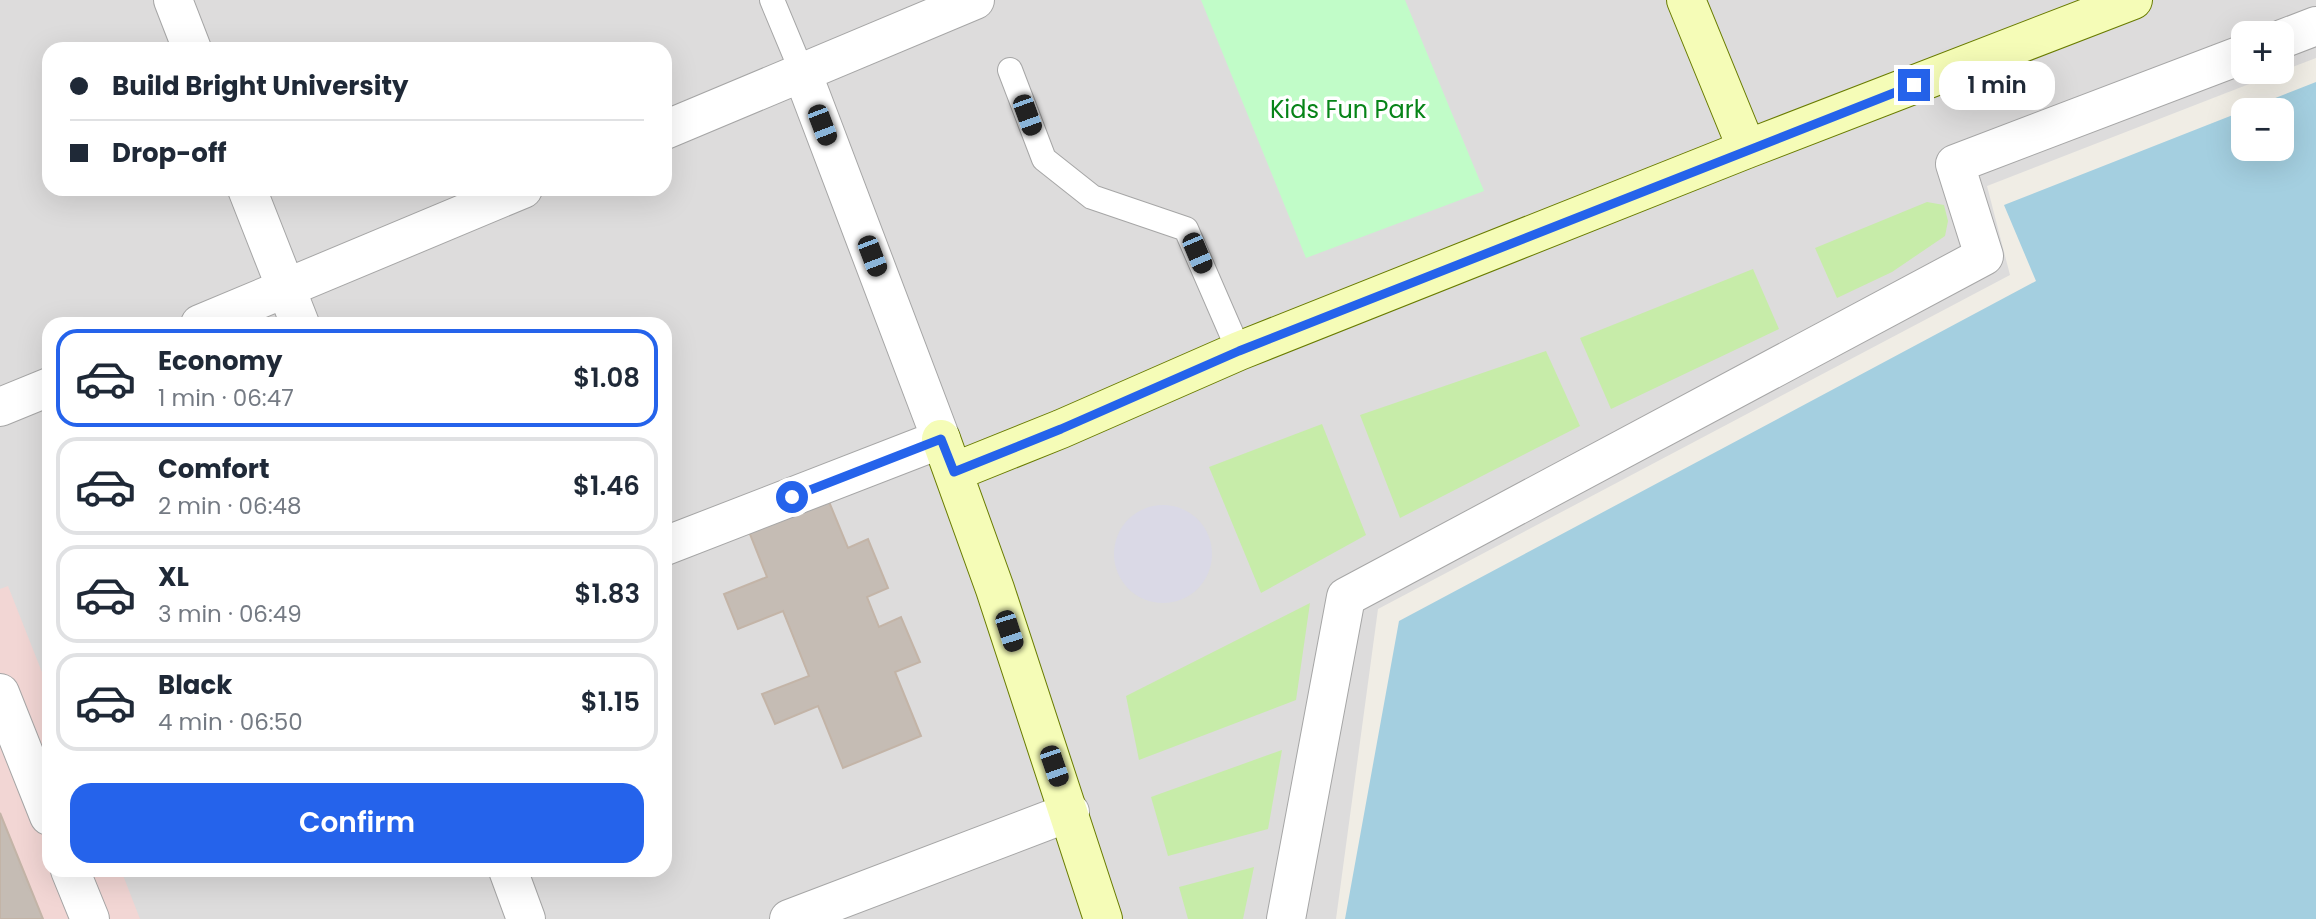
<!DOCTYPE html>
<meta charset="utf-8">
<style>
body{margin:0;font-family:Poppins,sans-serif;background:#f6f6f7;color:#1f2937;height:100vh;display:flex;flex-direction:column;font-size:26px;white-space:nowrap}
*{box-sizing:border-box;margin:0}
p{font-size:23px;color:#747a83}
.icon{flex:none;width:38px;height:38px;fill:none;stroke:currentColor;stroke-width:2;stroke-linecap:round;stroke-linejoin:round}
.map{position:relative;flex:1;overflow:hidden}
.details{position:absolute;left:42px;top:317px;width:630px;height:560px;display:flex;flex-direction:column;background:#fff;border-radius:21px;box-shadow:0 7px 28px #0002}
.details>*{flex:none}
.top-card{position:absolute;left:42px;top:42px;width:630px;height:154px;border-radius:21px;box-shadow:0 7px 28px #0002;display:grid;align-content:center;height:154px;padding:0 28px;background:#fff}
.buttons{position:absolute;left:2231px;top:21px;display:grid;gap:14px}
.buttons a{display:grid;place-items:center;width:63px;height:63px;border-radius:14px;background:#fff;box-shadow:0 7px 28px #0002;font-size:35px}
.end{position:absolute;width:32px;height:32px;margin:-16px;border:9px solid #2563eb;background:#fff;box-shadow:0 0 0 4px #fff}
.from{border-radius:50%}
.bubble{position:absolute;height:49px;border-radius:21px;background:#fff;box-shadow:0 7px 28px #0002;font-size:23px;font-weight:600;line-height:49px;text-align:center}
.car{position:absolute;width:21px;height:42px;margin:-21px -10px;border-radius:9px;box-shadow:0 0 5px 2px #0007;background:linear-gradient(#222 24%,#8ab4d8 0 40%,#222 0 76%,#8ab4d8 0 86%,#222 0)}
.top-card b{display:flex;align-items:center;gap:24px;height:66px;font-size:26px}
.top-card b+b{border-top:2px solid #e0e1e3}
.top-card i{width:18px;height:18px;background:#1f2937}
ul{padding:12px 0 0;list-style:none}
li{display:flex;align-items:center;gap:21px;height:98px;margin:0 14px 10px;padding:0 14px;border:4px solid #e0e1e3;border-radius:21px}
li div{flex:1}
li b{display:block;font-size:26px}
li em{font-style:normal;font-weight:600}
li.current{border-color:#2563eb}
li>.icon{width:63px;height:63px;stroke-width:1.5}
.action{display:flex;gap:14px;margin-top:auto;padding:14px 28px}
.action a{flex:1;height:80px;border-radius:21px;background:#2563eb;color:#fff;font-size:28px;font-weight:600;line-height:80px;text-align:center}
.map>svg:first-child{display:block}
</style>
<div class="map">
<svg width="2316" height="919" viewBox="0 0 2316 919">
<rect width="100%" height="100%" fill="#f0ede5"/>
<path fill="#dddcdc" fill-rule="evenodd" d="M0,0H2316V58L2282,71V33H2244V72H2280L1987,186L2010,275L1378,609L1336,919H0ZM49,49H665V189H49ZM49,324H665V870H49Z"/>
<path fill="#f2d6d4" d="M8,586L49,690V870H121L140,919H0V589Z"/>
<path fill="#c7eca9" d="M1927,202L1944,205L1948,221L1945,236L1892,272L1837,298L1815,248Z
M1753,269L1779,329L1611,409L1580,338Z
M1546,351L1580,426L1400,518L1360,415Z
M1322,424L1366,535L1261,593L1209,467Z
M1310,603L1296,700L1139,760L1126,696Z
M1282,750L1268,829L1168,856L1151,797Z
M1254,867L1243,919H1188L1179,887Z"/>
<path fill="#c1fcc8" d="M1201,0H1405L1484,191L1306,258Z"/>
<path fill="#dad9e6" d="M1114 554a49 49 0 1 1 98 0a49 49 0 1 1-98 0Z"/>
<path fill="#a4cfe0" d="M2316,82V919H1345L1399,621L2036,281L2004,205L2243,111L2244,149H2282V110H2245Z"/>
<path fill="#c5bcb4" stroke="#c3b4a7" stroke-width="2" d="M825,492L848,548L868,539L888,588L867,597L879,627L901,617L920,662L895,672L921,736L843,768L818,706L775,724L762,694L809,676L783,611L738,629L724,594L767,577L746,524Z
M0,813L43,919H0Z"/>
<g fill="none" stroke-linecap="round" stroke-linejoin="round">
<g stroke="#a6a6a6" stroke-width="26">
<path id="lane" d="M772,0L802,72
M1010,70L1044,159L1092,197L1186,229L1239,351"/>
</g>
<g stroke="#a6a6a6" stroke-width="40">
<path id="street" d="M173,0L192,49
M2282,39L2316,26
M665,130L975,0
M247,189L300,324
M200,324L523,189
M0,407L49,387
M665,546L941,439L802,72
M0,693L49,816
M70,870L90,919
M508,870L526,919
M789,919L1070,812
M1286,919L1346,597L1984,256L1955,164L2244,54"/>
</g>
<g stroke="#697c00" stroke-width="40">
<path id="secondary" d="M1686,0L1747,149
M941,439L995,589L1103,919
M954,472L1061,429L1239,351L1747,149L2133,0"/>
</g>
<use href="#lane" stroke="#fff" stroke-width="24"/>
<use href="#street" stroke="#fff" stroke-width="38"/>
<use href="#secondary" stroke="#f5fcb7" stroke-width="38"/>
</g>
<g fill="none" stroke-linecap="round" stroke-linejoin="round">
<path stroke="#2563eb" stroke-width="9" d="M792,497L941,439L954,472L1061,429L1239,351L1914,85"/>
</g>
<g text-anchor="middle" stroke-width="7" stroke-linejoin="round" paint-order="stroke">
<g font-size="24" fill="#078418" stroke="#fff">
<text x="1348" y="118">Kids Fun Park</text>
</g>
</g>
</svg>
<div class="buttons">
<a>+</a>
<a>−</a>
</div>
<i class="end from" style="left:792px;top:497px"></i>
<i class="end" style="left:1914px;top:85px"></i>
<div class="bubble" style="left:1939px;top:61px;width:116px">1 min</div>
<i class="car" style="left:1027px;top:115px;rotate:160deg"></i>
<i class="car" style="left:822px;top:125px;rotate:159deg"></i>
<i class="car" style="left:1197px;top:253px;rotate:157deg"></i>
<i class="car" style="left:872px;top:256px;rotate:159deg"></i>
<i class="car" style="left:1009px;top:631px;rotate:162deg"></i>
<i class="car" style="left:1054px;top:766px;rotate:161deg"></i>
<div class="top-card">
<b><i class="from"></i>Build Bright University</b>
<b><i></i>Drop-off</b>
</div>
<section class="details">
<ul>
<li class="current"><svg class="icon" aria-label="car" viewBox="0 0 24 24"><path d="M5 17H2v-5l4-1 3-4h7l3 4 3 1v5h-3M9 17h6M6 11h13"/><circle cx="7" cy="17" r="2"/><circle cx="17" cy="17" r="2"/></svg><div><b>Economy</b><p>1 min · 06:47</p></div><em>$1.08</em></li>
<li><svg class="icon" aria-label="car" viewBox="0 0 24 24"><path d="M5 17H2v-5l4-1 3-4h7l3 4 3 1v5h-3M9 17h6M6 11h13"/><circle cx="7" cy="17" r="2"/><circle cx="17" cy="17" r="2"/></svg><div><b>Comfort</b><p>2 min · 06:48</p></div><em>$1.46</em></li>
<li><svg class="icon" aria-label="car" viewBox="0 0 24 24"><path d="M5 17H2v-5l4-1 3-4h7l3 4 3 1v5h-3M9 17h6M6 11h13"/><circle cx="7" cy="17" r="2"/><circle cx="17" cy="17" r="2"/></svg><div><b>XL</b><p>3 min · 06:49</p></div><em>$1.83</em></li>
<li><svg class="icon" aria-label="car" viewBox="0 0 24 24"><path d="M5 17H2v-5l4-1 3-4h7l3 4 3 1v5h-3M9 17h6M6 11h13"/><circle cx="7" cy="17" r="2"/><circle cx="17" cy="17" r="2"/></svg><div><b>Black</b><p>4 min · 06:50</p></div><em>$1.15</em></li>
</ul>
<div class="action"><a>Confirm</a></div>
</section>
</div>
